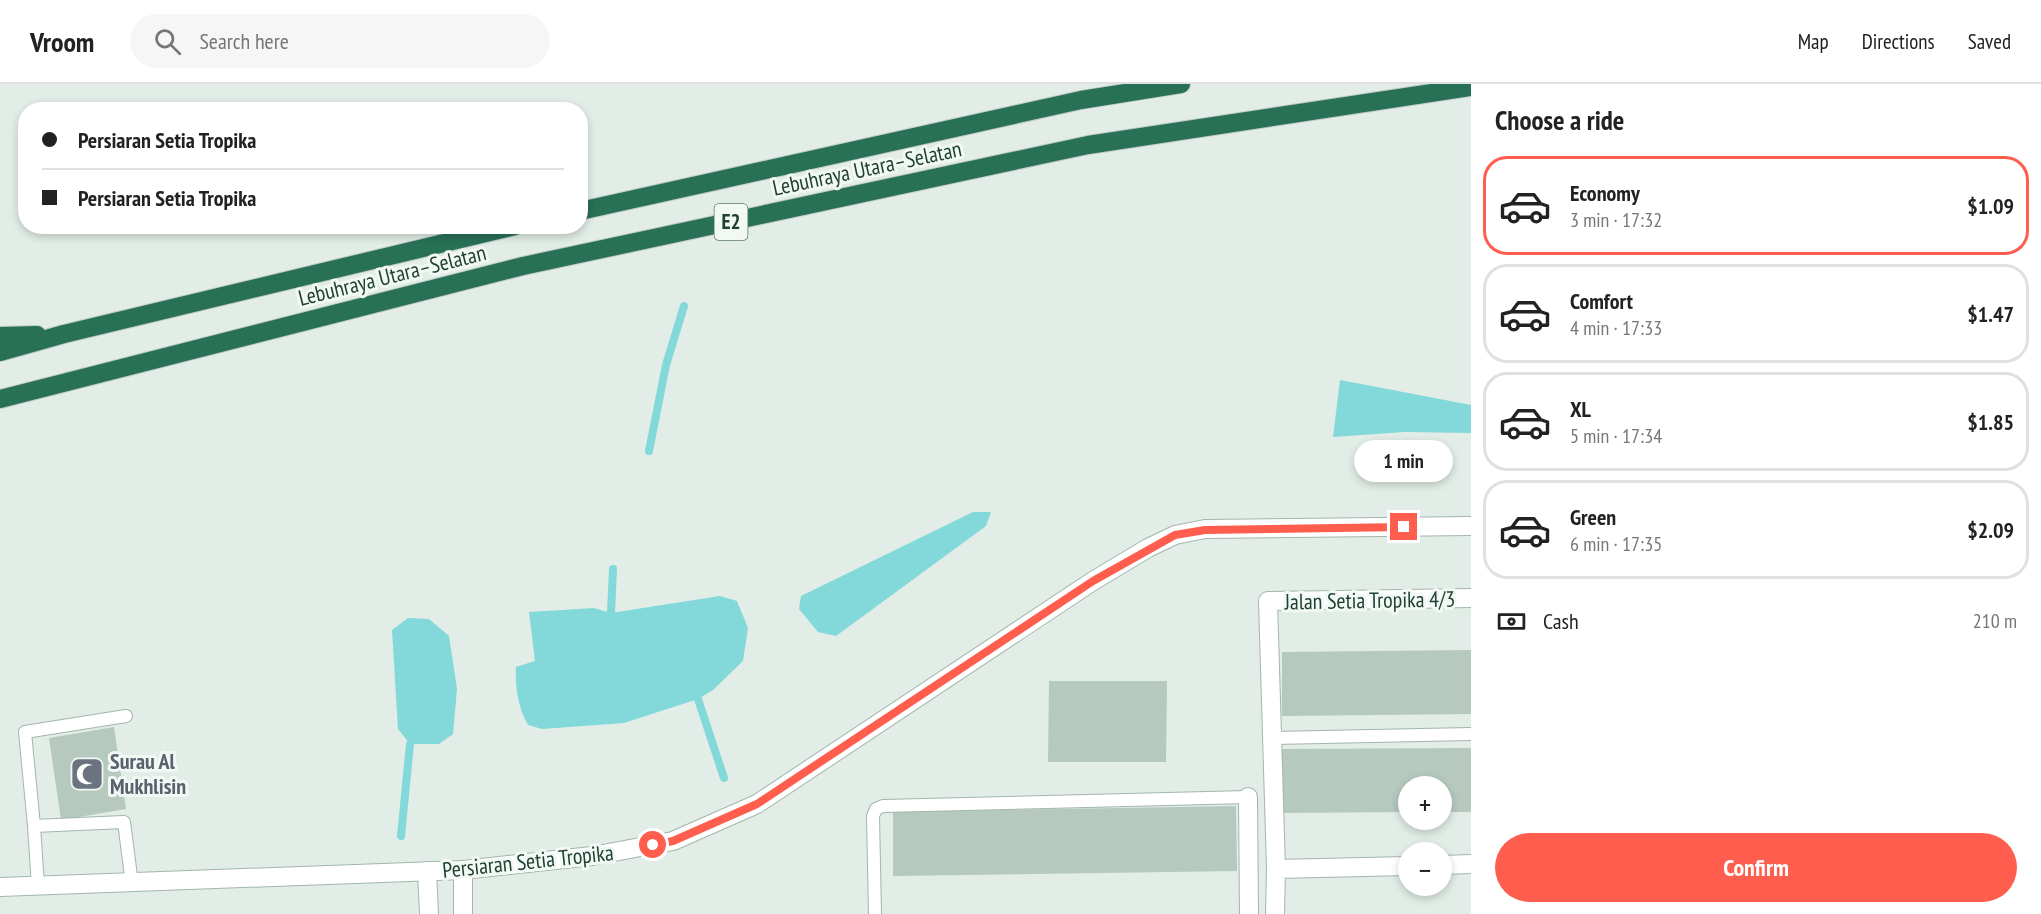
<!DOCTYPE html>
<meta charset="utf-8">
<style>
body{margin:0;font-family:"PT Sans Narrow",sans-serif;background:#f6f6f6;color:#222;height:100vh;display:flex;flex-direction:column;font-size:22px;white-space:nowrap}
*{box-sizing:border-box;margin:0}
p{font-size:20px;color:#767676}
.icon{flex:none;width:33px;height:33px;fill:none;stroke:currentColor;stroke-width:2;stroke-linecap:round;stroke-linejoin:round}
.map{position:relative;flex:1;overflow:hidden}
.details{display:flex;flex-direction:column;background:#fff;width:570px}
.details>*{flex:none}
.banner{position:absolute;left:18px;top:18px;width:570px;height:132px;border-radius:24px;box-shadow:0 3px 9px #0003;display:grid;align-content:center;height:132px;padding:0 24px;background:#fff}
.buttons{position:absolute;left:1398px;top:692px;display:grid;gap:12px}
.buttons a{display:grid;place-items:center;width:54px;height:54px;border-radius:50%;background:#fff;box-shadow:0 3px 9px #0003;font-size:30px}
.end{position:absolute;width:27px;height:27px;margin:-14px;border:8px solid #ff5e4e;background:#fff;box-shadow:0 0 0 3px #fff}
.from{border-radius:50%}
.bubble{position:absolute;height:42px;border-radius:21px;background:#fff;box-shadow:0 3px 9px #0003;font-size:20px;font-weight:700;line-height:42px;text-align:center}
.banner b{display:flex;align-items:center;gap:21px;height:57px;font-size:22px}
.banner b+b{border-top:2px solid #e0e0e0}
.banner i{width:15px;height:15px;background:#222}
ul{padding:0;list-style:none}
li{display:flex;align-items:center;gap:18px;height:99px;margin:0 12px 9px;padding:0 12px;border:3px solid #e0e0e0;border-radius:24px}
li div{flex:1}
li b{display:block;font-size:22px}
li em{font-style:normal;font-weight:700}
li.selected{border-color:#ff5e4e}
li>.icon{width:54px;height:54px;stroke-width:1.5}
h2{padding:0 24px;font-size:27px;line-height:72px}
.pay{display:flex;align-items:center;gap:15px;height:66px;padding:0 24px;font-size:22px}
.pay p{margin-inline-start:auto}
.cta{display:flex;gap:12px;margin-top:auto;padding:12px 24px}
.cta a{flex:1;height:69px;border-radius:36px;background:#ff5e4e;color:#fff;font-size:24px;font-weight:700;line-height:69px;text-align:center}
header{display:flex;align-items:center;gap:36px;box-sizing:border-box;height:84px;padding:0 30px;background:#fff;border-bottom:2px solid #e0e0e0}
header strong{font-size:28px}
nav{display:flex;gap:33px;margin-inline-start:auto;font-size:21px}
.search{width:420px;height:54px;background:#f6f6f6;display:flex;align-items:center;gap:15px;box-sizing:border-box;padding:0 21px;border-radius:33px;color:#767676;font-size:22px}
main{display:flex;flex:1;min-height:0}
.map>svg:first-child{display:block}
</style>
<header>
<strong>Vroom</strong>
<div class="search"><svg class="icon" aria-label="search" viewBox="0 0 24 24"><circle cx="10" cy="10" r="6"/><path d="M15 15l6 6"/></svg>Search here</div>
<nav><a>Map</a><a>Directions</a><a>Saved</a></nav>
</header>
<main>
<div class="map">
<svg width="1471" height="830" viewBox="0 0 1471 830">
<rect width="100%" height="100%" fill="#e1ede6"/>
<path fill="#83d8d9" d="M1340,296L1471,321V349L1405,348L1333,353Z
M973,428H991L986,442L836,552L818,548L799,525L801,512Z
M720,512L737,517L748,544L743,577L713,606L698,615L624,639L542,645L528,641C518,623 515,604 516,583L535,577L529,528L594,524L611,529Z
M408,534L429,535L449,552L457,605L453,650L439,660H410L398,645L392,546Z"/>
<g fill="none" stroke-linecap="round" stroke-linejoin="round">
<path stroke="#83d8d9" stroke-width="8" d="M649,367L666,281L684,222
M611,529L613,485
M698,615L724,694
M401,752L410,660"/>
</g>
<path fill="#b6c9be" d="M1471,566V630L1282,632V568Z
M1049,597H1167L1166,678H1048Z
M114,643L126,725L61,736L49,654Z
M1471,664V728H1442V702H1408V728L1282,729V665Z
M1236,722L1237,787L893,792V728Z"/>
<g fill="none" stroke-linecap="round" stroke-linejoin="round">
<g stroke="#a3b6ac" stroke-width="14">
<path id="service" d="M126,632L25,648L34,742L124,738L132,800
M1273,654L1471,650
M34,742L38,802
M875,830L873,732L876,725L883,722L1248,713"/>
</g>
<g stroke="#a3b6ac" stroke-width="20">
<path id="minor" d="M1248,713L1249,830
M1442,781L1471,780
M1276,785L1408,782
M427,787L429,830
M463,830V786
M1275,830L1276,785L1268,517L1471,514"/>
</g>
<g stroke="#a3b6ac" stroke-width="20">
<path id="tertiary" d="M0,803L463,786L592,772L673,757L757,720L1093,497L1148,464L1175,451L1205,445L1471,442"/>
</g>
<g stroke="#c0cac6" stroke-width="20">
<path id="motorway" d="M580,127L1081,16L1181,0
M0,252L37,251
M0,268L64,250L515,142
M0,315L523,182L1088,61L1471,3"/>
</g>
<use href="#service" stroke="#fff" stroke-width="12"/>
<use href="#minor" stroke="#fff" stroke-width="18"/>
<use href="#tertiary" stroke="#fff" stroke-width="18"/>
<use href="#motorway" stroke="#287056" stroke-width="18"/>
</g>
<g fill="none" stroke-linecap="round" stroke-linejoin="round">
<path stroke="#ff5e4e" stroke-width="8" d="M653,761L673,757L757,720L1093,497L1175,451L1205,446L1404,443"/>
</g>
<defs>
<g id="mosque-square" transform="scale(1.725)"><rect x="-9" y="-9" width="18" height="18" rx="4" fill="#6b7280" stroke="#f2f9f5"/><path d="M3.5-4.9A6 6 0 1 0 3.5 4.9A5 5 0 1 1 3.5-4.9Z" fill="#fff"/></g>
</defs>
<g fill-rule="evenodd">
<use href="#mosque-square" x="87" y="690"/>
</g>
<g text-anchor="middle" stroke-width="6" stroke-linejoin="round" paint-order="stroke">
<rect fill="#f2f9f5" stroke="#5e786c" stroke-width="1.5" x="714.5" y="120" width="33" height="36" rx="4.5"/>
<g font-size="21" font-weight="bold" fill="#1f4032">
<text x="731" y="145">E2</text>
</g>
<g font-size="22" fill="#1f4032" stroke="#f2f9f5">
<text transform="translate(867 84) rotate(-12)" y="8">Lebuhraya Utara–Selatan</text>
<text transform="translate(392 191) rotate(-14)" y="8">Lebuhraya Utara–Selatan</text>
<text transform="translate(1370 516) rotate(-1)" y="8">Jalan Setia Tropika 4/3</text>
<text transform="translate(528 777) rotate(-6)" y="8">Persiaran Setia Tropika</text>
</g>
<g font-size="22" font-weight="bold" fill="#5b616d" stroke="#f2f9f5" text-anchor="start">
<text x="110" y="685">Surau Al<tspan x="110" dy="25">Mukhlisin</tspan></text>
</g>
</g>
</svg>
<div class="buttons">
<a>+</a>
<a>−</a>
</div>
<i class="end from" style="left:653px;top:761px"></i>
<i class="end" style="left:1404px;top:443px"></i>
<div class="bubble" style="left:1354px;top:356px;width:99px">1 min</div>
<div class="banner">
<b><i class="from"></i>Persiaran Setia Tropika</b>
<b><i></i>Persiaran Setia Tropika</b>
</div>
</div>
<section class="details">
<h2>Choose a ride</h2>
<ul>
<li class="selected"><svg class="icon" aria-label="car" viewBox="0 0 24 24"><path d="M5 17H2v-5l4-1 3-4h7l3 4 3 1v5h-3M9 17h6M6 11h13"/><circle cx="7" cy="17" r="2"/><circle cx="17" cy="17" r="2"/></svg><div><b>Economy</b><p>3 min · 17:32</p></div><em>$1.09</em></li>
<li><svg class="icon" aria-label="car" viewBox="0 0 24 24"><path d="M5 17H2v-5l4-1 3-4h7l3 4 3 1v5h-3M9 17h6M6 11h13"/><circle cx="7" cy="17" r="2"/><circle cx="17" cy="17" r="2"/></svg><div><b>Comfort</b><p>4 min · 17:33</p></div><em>$1.47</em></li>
<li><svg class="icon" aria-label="car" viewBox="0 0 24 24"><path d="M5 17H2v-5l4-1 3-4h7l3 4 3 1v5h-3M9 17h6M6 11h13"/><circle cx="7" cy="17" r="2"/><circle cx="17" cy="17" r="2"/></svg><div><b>XL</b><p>5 min · 17:34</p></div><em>$1.85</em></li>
<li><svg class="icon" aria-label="car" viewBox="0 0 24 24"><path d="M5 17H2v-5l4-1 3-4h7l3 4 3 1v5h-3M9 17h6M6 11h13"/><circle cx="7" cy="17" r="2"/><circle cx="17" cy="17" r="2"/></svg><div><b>Green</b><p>6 min · 17:35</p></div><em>$2.09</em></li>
</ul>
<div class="pay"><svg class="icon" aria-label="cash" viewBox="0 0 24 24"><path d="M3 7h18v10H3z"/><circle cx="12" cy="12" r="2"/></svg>Cash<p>210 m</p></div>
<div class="cta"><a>Confirm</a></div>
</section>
</main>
